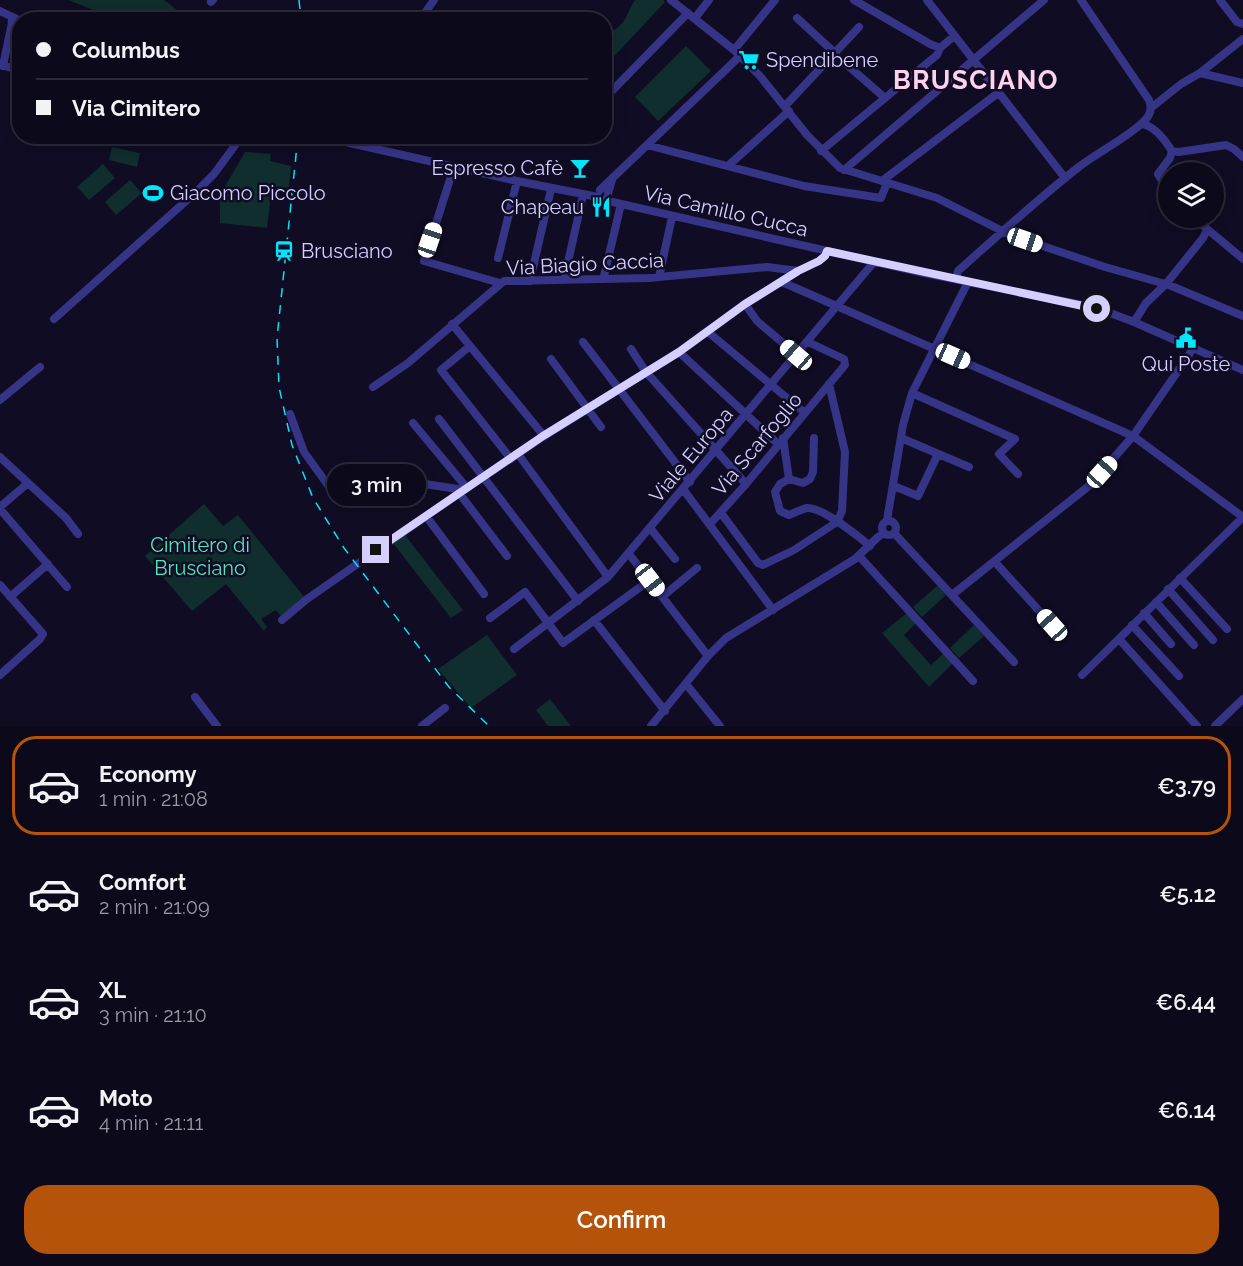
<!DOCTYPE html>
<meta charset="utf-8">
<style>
body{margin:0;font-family:Raleway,sans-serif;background:#151224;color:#f1f3f6;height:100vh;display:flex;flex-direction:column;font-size:22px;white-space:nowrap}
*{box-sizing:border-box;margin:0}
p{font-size:20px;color:#9a9aa3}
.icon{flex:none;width:33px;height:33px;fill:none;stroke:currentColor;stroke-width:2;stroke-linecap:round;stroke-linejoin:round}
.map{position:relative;height:726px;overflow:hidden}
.panel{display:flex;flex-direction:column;background:#0c091b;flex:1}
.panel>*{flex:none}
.top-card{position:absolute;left:12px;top:12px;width:600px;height:132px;border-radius:24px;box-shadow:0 3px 15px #0003,0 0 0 2px #2c2a3a;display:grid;align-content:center;height:132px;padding:0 24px;background:#0c091b}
.tools{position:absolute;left:1158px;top:162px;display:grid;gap:12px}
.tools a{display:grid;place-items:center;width:66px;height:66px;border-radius:50%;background:#0c091b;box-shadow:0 3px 15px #0003,0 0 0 2px #2c2a3a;font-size:30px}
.end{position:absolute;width:27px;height:27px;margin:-14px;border:8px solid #d4cfff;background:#111;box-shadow:0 0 0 3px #111}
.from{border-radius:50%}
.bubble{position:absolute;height:42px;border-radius:21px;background:#0c091b;box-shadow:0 3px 15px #0003,0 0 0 2px #2c2a3a;font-size:20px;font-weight:600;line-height:42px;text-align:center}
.car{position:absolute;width:18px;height:36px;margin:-18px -9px;border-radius:8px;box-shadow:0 0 4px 2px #0007;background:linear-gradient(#fff 24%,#345 0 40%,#fff 0 76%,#345 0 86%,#fff 0)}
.top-card b{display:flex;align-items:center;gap:21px;height:57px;font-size:22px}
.top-card b+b{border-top:2px solid #2c2a3a}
.top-card i{width:15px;height:15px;background:#f1f3f6}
ul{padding:10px 0 0;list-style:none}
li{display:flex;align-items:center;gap:18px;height:99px;margin:0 12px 9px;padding:0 12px;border:3px solid transparent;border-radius:24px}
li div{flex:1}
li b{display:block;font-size:22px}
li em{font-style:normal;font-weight:600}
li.on{border-color:#b45309}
li>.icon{width:54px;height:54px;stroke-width:1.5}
.button{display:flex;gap:12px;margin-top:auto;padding:12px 24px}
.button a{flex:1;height:69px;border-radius:24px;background:#b45309;color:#fff;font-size:24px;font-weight:600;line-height:69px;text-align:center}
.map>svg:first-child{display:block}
</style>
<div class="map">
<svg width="1243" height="726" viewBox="0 0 1243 726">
<rect width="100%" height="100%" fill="#100c24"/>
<path fill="#0f2e2d" d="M68,0H164L189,19H96L101,13Z
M635,0H663L665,2L605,66V31L607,33C627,26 625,15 635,0Z
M686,46L711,71L658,121L635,97Z
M112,147L140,153L137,167L109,160Z
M245,152L271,154L270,161L291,166L289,188L272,186L267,228L220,223V195Z
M103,164L115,178L89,200L77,187Z
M130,180L142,193L116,215L105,202Z
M204,504L223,526L238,515L305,598L281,616L276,610L261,619L267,627L264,631L226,584L192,611L145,556Z
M405,535L463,610L451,618L393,543Z
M938,585L946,595L922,617L913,607Z
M907,613L916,623L904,635L931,665L944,653L953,663L929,687L882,633Z
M974,625L984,636L959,658L950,648Z
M487,635L517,675L471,708L438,669Z
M550,699L571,726H548L536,710Z"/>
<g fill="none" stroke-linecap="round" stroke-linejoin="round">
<path stroke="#363486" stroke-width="8" d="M671,0L734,50L760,76L807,135L840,168L937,198L1010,235L1105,267L1169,285L1243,316
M854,0L930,44L940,48
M927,0L1065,178
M1220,0L1237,22L1243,24
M211,2L213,0
M0,11L15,18
M695,18L709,0
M797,18L836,54
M11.5 22a3.5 3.5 0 1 1 7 0a3.5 3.5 0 1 1-7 0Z
M420,20L434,0
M734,50L775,0
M846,64L885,98
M0,65L20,70
M3,66L12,23
M1200,73L1243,39
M604,99L688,13
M785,106L859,27
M1151,108L1181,84L1200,73L1243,83
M1141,124C1154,125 1165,140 1172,151L1179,152L1226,145L1234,149L1243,157
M319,136L517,181L598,197
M647,145L804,186L881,198L887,183
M821,151L937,55L940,48L954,36
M729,165L789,111
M454,167L424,261L500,283
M844,170L1044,0
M882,181L998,93
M600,190L740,56
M1168,191L1158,174L1170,158L1172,151
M608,194L612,180
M604,200L924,273L1097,308L1134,322L1243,370
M1194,218L1243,259
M498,258L517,181
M604,276L621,204
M659,277L672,217
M956,279L958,271C998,235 1038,199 1080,166C1100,151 1123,140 1141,124C1149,117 1153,111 1149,100L1081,0
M564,280L583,195
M530,281L551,189
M782,282L1133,436L1243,517
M745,304L757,321L797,355
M54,319L196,192L214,174L242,136
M1134,322L1146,303L1166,284L1203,238L1207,230
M452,324L544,436
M708,332L805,413
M583,342L690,482
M470,346L441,370L511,459
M631,349L646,372L746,484
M679,352L778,444
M551,359L601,427
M373,387L408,363L504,281L648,278L767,267L798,271
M912,393L1015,439L999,454L1018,474
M0,400L40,367
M290,414L304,452L330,488L334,490L425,484L464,490
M439,419L578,601
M413,423L467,488
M783,438L789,479L780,484L775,492L780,511L789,515C795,513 801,509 807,508C822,507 858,536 870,546
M901,438L969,467
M518,454L608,577
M0,457L66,518L78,534
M789,479L803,483L810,479L813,472L814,438
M894,486L918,496L938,454
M683,489L773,610
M459,493L507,556
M0,507L28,483
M0,509L67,587
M721,513L758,563L763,565L794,550L837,522L842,511L845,452L829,384
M426,516L484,594
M887,520L903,425L912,393L968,282
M882 528a7 7 0 1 1 14 0a7 7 0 1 1-14 0Z
M710,524L746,484L845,365L844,359L808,342
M650,528L675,559
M894,533L1014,662
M629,554L708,656
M859,556L973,681
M995,562L1052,625
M1180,578L1227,629
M0,585L43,634L40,639L0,675
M1168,589L1213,640
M952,595L1090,485L1133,436L1189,355L1192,348
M10,597L48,564
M662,597L697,568
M1156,602L1194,645
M1144,613L1171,644
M490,618L525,592L563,643L650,580
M282,620L307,599L464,490L544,436L679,352L745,304L798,271L819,261L825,256L827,251
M594,620L665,711
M1132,625L1179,676
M1119,639L1197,726
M514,649L608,577L874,262
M1082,675L1243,517
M686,684L720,726
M195,697L217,726
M422,726L445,708
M651,726L708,656L726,638L855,559L878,537L884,533
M1215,726L1243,699"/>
<path stroke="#00e6fa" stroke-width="1.5" stroke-dasharray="9 8" stroke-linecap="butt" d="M299,0L301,20
M298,136L277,338L279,387L292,445L313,498L344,548L449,687L489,726"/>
</g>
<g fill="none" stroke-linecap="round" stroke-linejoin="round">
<path stroke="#d4cfff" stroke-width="8" d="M376,550L543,436L679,352L745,304L798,271L819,261L825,256L827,251L1097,309"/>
</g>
<defs>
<g id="supermarket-bare" transform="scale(1.62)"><path d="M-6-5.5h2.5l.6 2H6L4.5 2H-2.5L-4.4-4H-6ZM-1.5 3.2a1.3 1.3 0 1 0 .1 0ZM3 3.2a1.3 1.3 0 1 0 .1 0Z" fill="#00e6fa" stroke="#100c24" stroke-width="2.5" paint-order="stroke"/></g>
<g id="bar-bare" transform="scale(1.62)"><path d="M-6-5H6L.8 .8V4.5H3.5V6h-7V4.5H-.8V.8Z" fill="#00e6fa" stroke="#100c24" stroke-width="2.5" paint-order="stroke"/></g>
<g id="stadium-bare" transform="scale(1.62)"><path d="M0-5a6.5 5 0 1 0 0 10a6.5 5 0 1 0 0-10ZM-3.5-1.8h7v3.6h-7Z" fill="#00e6fa" stroke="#100c24" stroke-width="2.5" paint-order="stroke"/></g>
<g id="restaurant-bare" transform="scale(1.62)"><path d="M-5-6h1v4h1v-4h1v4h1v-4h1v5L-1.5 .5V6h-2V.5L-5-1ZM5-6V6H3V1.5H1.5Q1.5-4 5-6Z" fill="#00e6fa" stroke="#100c24" stroke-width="2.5" paint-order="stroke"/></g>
<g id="station-bare" transform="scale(1.62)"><path d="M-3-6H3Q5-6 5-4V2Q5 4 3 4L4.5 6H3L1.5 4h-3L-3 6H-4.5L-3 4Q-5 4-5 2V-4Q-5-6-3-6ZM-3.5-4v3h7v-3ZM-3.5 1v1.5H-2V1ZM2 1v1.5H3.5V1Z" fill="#00e6fa" stroke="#100c24" stroke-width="2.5" paint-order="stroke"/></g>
<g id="civic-bare" transform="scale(1.62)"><path d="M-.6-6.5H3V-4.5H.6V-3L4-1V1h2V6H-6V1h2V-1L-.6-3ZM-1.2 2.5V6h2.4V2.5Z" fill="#00e6fa" stroke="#100c24" stroke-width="2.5" paint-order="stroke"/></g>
</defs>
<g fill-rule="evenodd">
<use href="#supermarket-bare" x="749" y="60"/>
<use href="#bar-bare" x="580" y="168"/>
<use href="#stadium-bare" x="153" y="193"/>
<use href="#restaurant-bare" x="601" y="207"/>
<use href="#station-bare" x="284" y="251"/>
<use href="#civic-bare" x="1186" y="338"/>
</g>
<g text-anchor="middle" stroke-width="5" stroke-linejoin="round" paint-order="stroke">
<g font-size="20" fill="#d4cfff" stroke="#100c24" text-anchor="start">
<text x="766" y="67">Spendibene</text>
<text x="563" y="175" text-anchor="end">Espresso Cafè</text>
<text x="170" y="200">Giacomo Piccolo</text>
<text x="584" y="214" text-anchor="end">Chapeau</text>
<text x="301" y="258">Brusciano</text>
<text x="1186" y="371" text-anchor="middle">Qui Poste</text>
</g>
<g font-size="20" fill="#d4cfff" stroke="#100c24">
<text transform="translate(726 211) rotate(13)" y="7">Via Camillo Cucca</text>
<text transform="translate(585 264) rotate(-3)" y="7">Via Biagio Caccia</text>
<text transform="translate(757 444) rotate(-50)" y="7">Via Scarfoglio</text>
<text transform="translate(691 455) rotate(-50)" y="7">Viale Europa</text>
</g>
<g font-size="20" fill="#53e7bf" stroke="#100c24">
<text x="200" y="552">Cimitero di<tspan x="200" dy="23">Brusciano</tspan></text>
</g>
<g font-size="26" font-weight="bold" letter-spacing="1.5" fill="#ffd1ef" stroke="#100c24">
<text x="976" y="89">BRUSCIANO</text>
</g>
</g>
</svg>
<div class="tools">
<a><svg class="icon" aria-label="layers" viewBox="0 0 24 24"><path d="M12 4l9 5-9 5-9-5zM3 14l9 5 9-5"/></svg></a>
</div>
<i class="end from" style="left:1097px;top:309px"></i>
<i class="end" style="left:376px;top:550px"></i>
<div class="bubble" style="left:327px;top:464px;width:99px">3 min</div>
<i class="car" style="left:430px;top:240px;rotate:19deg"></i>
<i class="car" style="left:1025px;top:240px;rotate:109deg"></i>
<i class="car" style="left:796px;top:355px;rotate:311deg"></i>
<i class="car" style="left:953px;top:356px;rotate:114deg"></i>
<i class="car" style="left:1102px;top:472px;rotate:42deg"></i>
<i class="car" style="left:650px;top:580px;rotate:142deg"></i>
<i class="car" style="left:1052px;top:625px;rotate:318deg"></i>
<div class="top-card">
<b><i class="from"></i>Columbus</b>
<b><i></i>Via Cimitero</b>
</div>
</div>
<section class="panel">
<ul>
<li class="on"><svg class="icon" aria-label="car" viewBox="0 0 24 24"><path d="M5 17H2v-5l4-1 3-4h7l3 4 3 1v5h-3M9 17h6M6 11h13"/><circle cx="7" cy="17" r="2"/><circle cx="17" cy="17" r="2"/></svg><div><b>Economy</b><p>1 min · 21:08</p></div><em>€3.79</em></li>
<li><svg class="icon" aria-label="car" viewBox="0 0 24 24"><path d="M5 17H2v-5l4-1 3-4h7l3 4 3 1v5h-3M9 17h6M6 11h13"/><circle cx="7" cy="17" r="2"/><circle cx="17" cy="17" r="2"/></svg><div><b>Comfort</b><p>2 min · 21:09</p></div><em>€5.12</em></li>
<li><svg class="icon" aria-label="car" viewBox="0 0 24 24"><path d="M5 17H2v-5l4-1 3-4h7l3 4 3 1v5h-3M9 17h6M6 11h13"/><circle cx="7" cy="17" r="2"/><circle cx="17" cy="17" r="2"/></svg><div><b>XL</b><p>3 min · 21:10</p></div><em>€6.44</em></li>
<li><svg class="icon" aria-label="car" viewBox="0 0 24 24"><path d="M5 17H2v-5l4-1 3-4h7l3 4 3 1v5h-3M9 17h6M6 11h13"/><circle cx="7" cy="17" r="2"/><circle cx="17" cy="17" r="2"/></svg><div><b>Moto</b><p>4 min · 21:11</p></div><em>€6.14</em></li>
</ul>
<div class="button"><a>Confirm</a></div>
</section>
